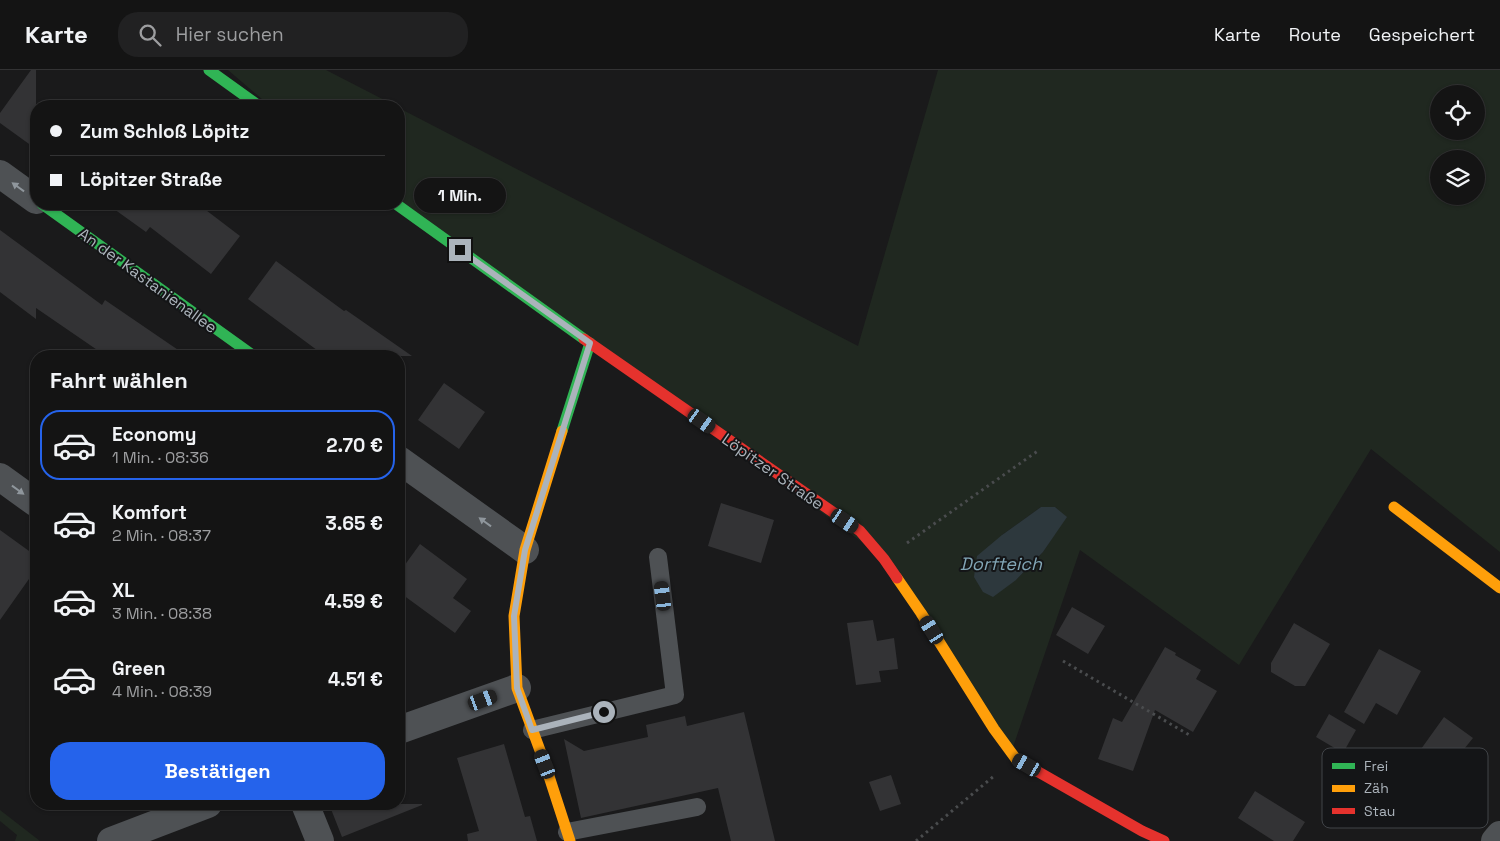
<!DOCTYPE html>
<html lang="de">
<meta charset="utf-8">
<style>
body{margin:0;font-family:"Space Grotesk",sans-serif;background:#212122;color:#f1f3f6;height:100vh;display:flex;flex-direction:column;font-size:19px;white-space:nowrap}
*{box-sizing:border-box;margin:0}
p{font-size:16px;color:#9d9ea0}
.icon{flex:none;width:28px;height:28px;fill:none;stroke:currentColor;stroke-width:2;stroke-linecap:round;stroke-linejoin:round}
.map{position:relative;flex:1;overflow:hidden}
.side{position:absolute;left:30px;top:280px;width:375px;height:460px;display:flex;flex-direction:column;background:#141414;border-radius:20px;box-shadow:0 1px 4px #0004,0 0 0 1px #333334}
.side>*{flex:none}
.hud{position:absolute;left:30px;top:30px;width:375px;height:110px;border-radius:20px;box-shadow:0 1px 4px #0004,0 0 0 1px #333334;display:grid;align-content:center;height:110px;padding:0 20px;background:#141414}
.tools{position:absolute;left:1430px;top:15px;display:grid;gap:10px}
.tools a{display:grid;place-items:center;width:55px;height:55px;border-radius:50%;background:#141414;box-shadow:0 1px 4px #0004,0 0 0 1px #333334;font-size:25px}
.end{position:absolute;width:22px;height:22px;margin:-11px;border:6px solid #abb3bb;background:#111;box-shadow:0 0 0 2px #111}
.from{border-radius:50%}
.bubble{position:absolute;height:35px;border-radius:18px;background:#141414;box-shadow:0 1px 4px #0004,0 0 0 1px #333334;font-size:16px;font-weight:700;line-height:35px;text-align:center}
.car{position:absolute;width:15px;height:30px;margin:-15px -8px;border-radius:6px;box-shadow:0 0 4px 1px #0007;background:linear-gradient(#222 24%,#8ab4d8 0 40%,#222 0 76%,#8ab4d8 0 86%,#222 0)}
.hud b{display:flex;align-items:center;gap:18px;height:48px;font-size:19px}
.hud b+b{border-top:1px solid #333334}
.hud i{width:12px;height:12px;background:#f1f3f6}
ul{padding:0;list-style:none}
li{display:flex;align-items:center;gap:15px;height:70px;margin:0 10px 8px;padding:0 10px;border:2px solid transparent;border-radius:20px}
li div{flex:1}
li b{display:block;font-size:19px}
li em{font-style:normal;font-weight:700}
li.on{border-color:#2563eb}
li>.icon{width:45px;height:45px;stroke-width:1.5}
h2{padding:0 20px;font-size:22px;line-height:60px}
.action{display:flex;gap:10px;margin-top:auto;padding:10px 20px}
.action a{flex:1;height:58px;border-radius:20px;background:#2563eb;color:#fff;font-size:20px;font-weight:700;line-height:58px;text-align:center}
header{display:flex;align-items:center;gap:30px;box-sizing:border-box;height:70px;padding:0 25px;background:#141414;border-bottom:1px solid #333334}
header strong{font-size:24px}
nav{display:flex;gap:28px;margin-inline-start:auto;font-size:18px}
.search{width:350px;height:45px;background:#212122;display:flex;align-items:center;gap:12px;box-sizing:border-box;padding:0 18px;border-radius:20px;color:#9d9ea0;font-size:19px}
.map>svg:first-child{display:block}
</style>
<header>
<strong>Karte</strong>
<div class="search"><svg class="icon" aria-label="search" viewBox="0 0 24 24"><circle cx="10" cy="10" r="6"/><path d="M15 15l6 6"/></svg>Hier suchen</div>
<nav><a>Karte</a><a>Route</a><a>Gespeichert</a></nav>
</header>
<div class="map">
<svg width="1500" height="771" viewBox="0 0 1500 771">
<rect width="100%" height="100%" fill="#1a1a1b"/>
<path fill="#202820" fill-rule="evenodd" d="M228,0H326L396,36H270Z
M938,0H1500V482L1371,379L1239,595L1080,480L1011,683L885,489L399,131V38L858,276ZM1439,24H1476V61H1439ZM1439,89H1476V126H1439ZM1041,437H1055L1066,447L1043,482L1016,510L1002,465Z
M0,740L40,771H15L17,765L0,751Z"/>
<path fill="#2d383d" d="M1041,437H1055L1067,447L1043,482L1016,510L993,527L983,522L974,507L977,486L1002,465Z"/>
<path fill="#333335" d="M31,0H36V79L0,53V43Z
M107,134H198L240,166L211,204L150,157L146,162Z
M0,160L102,235L105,230L187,286H106L36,238V249L0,222Z
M276,191L344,241L346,240L412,286H325L248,229Z
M444,313L485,342L459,379L418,350Z
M721,433L774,450L761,493L708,476Z
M0,460L36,486V499L0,550Z
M420,474L467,509L453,528L471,541L455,563L399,522V503Z
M1072,537L1105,556L1088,584L1056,565Z
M873,550L877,571L894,568L898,599L879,601L881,612L856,615L847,553Z
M1294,553L1330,574L1305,616H1295L1271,602V593Z
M1165,577L1176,583L1175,585L1201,600L1196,609L1217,621L1193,662L1155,640L1133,701L1098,689L1113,648L1122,652Z
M1379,579L1421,601L1397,645L1376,633L1364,654L1344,642Z
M744,642L775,771H731L718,718L581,748L564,669L584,681L648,667L646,655L685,646L687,656Z
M1329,644L1356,660L1343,683L1316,667Z
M1444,647L1473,668L1460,684L1469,690L1448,719L1411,693Z
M504,674L525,747L530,746L537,771H468L467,764L479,761L457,688Z
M891,705L901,734L880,741L869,712Z
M1255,721L1305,752L1293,771H1274L1238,748Z
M329,734H422V735L342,767Z"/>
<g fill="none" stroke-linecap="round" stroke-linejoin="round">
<path stroke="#4a4c4e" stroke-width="3" stroke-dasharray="2.5 4" stroke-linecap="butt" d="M907,473L1039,380
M1063,591L1191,666
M916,771L994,706"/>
<path stroke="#4e5154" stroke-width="18" d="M532,660L675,625L658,487
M567,762L697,737"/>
<path stroke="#4e5154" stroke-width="28" d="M0,104L36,130
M399,390L525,480
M0,407L36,433
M399,660L517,618
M305,734L320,771
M111,771L208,734
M1495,771L1500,765"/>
<path stroke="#30b455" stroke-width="11" d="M209,0L259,36
M42,134L254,286
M396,134L584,269
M562,361L590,273"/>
<path stroke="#ff9f0a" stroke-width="11" d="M562,361L525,480L514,546L517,618L545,694L570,771
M1394,437L1500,518
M897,508L921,543L994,659L1016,689L1028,696"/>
<path stroke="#e5322d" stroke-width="11" d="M584,269L860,461L884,489L897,508
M1028,696L1142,761L1164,771"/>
</g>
<defs><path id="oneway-solid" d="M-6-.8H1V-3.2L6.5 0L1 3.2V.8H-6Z" transform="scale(1.25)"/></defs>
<g fill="#8f969c">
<use href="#oneway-solid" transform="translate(18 117) rotate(-144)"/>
<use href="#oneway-solid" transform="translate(18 420) rotate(36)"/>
<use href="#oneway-solid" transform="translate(485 452) rotate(-144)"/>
</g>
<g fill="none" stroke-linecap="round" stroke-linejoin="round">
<path stroke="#abb3bb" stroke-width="6" d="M460,180L590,273L525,480L514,546L517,618L532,660L604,642"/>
</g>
<g text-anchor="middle" stroke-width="4" stroke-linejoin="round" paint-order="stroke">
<g font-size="16" fill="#abb3bb" stroke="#141517">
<text transform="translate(148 210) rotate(36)" y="6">An der Kastanienallee</text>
<text transform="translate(773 401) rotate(35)" y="6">Löpitzer Straße</text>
</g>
<g font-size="18" font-style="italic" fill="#82a6b6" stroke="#141517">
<text x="1001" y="500">Dorfteich</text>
</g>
</g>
<rect x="1322" y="678" width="166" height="80" rx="8" fill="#141517" stroke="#414448" stroke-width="1"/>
<rect x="1332" y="693" width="23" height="6" fill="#30b455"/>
<rect x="1332" y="715" width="23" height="7" fill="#ff9f0a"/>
<rect x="1332" y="738" width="23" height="6" fill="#e5322d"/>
<g font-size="14" fill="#abb3bb">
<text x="1364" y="701">Frei</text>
<text x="1364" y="723">Zäh</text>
<text x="1364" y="746">Stau</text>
</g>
</svg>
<div class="tools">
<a><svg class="icon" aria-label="locate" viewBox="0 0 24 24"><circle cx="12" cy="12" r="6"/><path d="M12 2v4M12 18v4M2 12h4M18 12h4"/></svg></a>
<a><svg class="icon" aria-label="layers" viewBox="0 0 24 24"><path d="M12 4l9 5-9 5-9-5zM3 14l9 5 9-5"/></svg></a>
</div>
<i class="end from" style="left:604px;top:642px"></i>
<i class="end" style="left:460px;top:180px"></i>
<div class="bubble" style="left:414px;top:108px;width:92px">1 Min.</div>
<i class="car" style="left:702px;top:351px;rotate:125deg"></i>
<i class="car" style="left:845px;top:451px;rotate:124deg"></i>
<i class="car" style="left:663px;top:526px;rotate:353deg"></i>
<i class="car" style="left:932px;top:560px;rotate:328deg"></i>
<i class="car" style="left:483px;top:630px;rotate:70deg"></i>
<i class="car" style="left:545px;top:694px;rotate:339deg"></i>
<i class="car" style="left:1027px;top:695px;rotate:300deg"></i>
<div class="hud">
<b><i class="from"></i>Zum Schloß Löpitz</b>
<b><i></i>Löpitzer Straße</b>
</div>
<section class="side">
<h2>Fahrt wählen</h2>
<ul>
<li class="on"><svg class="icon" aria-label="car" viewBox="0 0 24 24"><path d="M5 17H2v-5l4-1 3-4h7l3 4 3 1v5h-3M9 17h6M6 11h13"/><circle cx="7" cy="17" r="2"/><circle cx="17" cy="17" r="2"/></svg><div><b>Economy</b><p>1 Min. · 08:36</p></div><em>2.70 €</em></li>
<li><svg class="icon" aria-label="car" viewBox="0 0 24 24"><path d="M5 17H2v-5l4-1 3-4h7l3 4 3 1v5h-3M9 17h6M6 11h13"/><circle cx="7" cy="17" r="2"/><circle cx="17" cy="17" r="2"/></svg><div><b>Komfort</b><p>2 Min. · 08:37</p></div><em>3.65 €</em></li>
<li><svg class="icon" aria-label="car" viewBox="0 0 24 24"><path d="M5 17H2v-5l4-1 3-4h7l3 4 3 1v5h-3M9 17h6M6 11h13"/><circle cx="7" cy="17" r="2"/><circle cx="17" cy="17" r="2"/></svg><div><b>XL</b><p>3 Min. · 08:38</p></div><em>4.59 €</em></li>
<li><svg class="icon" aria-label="car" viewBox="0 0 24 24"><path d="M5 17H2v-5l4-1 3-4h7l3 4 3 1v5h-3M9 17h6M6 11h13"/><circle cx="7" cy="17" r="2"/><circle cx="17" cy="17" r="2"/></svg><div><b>Green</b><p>4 Min. · 08:39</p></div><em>4.51 €</em></li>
</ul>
<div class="action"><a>Bestätigen</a></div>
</section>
</div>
